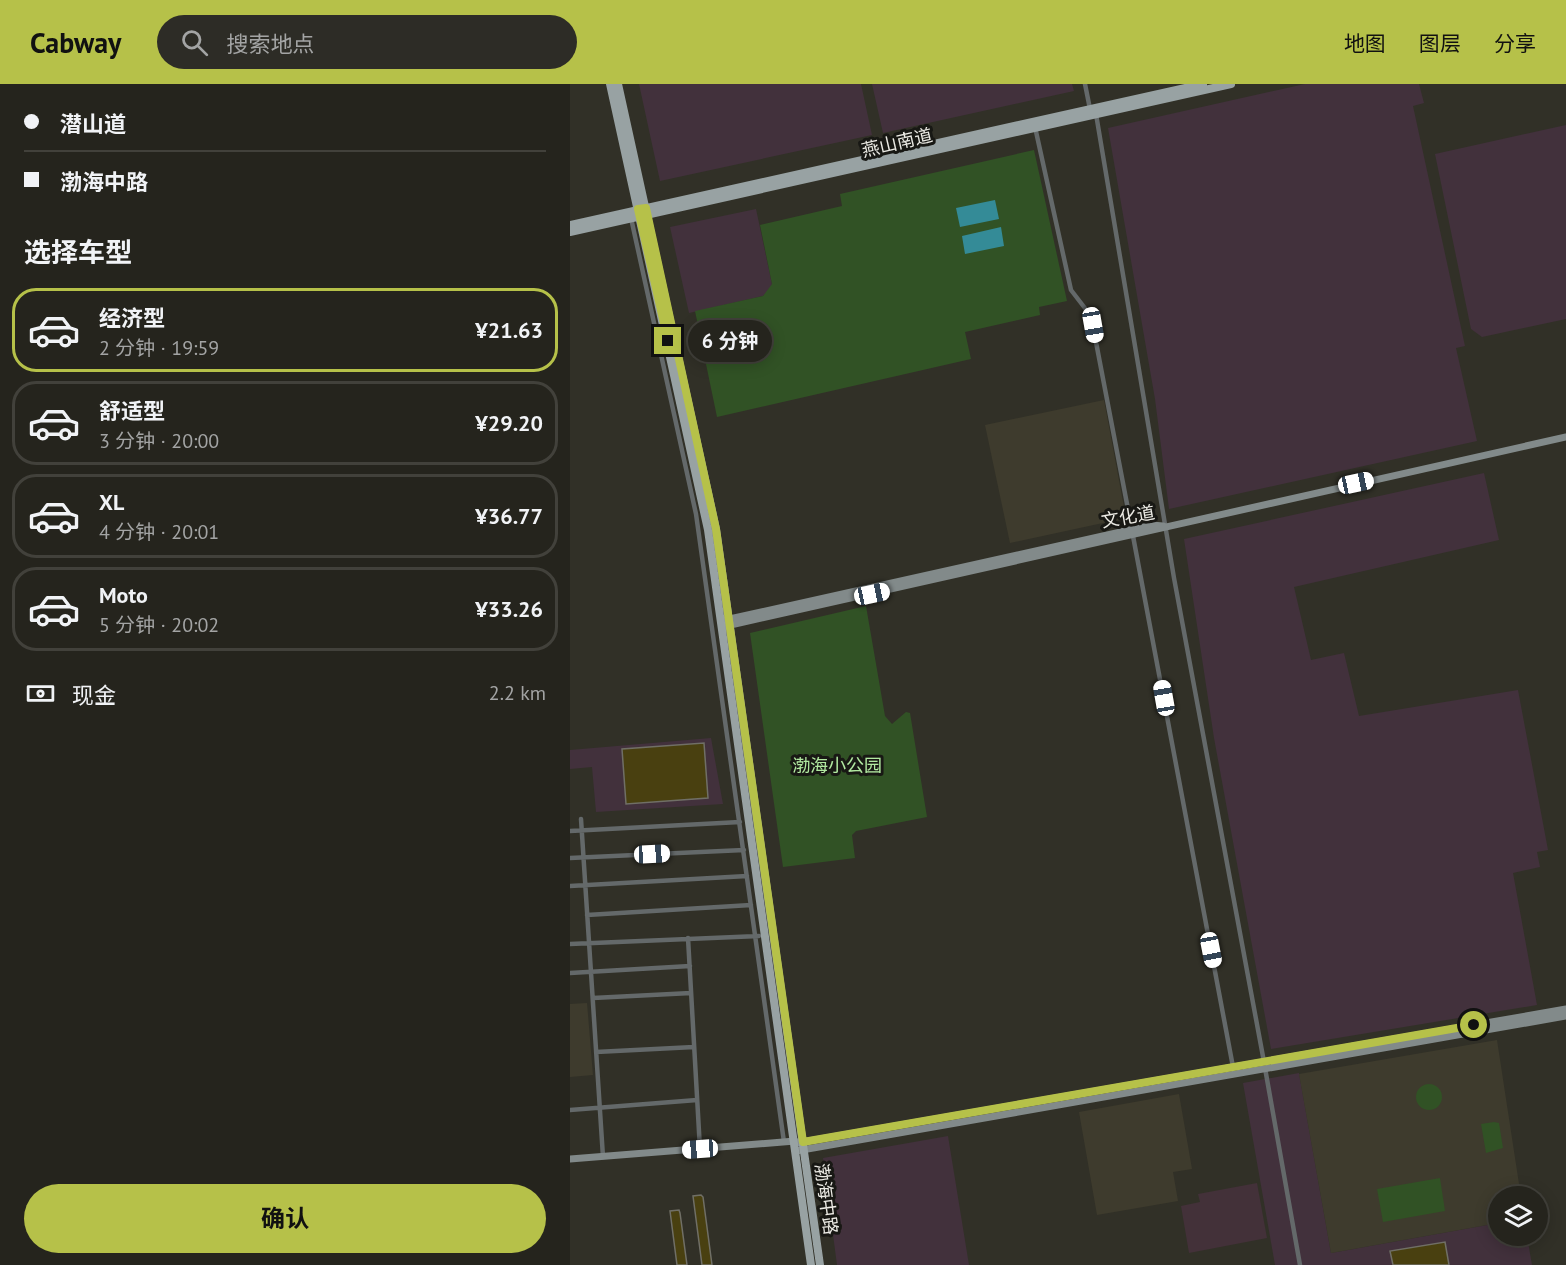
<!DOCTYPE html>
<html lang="zh">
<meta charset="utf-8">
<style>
body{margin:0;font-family:"PT Sans","Noto Sans SC",sans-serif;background:#2d2c26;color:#f1f3f6;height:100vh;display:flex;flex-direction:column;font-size:22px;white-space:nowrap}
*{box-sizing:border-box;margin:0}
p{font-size:20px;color:#a3a4a4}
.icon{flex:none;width:33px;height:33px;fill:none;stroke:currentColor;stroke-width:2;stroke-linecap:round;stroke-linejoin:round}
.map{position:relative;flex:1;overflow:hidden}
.details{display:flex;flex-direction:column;background:#25241d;width:570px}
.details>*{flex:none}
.top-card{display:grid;align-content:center;height:132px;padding:0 24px;background:#25241d}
.fabs{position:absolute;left:918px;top:1102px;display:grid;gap:12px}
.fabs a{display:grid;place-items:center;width:60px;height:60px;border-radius:50%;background:#25241d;box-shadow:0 3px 15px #0003,0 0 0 2px #42413b;font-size:30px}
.end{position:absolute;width:27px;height:27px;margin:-14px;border:8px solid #b6c149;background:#111;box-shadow:0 0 0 3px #111}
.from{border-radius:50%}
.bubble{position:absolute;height:42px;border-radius:21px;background:#25241d;box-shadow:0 3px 15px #0003,0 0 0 2px #42413b;font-size:20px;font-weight:700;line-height:42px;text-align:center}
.car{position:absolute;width:18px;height:36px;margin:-18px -9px;border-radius:8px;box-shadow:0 0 4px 2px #0007;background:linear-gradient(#fff 24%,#345 0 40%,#fff 0 76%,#345 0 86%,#fff 0)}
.top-card b{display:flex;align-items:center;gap:21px;height:57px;font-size:22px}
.top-card b+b{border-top:2px solid #42413b}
.top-card i{width:15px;height:15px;background:#f1f3f6}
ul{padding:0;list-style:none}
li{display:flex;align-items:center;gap:18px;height:84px;margin:0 12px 9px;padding:0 12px;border:3px solid #42413b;border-radius:24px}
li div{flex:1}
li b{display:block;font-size:22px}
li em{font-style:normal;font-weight:700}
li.on{border-color:#b6c149}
li>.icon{width:54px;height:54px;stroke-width:1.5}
h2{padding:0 24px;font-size:27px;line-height:72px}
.pay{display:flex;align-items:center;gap:15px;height:66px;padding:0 24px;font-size:22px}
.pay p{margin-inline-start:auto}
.action{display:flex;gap:12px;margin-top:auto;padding:12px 24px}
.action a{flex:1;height:69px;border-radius:36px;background:#b6c149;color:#111;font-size:24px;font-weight:700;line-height:69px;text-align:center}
header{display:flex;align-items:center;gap:36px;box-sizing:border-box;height:84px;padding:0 30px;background:#b6c149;color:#111}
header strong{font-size:28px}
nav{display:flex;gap:33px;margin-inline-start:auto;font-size:21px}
.search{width:420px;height:54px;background:#2d2c26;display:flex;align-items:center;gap:15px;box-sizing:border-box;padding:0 21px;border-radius:33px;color:#a3a4a4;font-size:22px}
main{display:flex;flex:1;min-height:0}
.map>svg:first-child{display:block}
</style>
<header>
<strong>Cabway</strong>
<div class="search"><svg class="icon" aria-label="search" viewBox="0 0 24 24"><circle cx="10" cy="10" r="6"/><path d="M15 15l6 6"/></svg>搜索地点</div>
<nav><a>地图</a><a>图层</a><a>分享</a></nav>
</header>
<main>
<section class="details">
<div class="top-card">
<b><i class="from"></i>潜山道</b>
<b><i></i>渤海中路</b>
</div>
<h2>选择车型</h2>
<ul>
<li class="on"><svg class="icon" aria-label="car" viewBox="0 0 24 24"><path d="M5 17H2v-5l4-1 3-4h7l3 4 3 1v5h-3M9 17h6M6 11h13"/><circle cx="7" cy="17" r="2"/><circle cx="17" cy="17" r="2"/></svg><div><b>经济型</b><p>2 分钟 · 19:59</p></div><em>¥21.63</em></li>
<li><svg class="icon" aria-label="car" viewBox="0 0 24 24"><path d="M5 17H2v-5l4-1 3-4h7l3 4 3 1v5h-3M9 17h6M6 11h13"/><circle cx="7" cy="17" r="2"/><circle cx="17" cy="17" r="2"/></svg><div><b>舒适型</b><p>3 分钟 · 20:00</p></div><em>¥29.20</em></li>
<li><svg class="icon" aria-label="car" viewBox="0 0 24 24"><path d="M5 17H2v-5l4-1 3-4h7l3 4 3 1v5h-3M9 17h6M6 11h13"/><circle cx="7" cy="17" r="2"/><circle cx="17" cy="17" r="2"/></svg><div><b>XL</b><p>4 分钟 · 20:01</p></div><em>¥36.77</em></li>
<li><svg class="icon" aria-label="car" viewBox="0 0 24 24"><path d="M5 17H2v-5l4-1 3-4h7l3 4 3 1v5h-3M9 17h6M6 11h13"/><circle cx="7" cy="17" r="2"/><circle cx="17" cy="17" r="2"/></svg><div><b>Moto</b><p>5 分钟 · 20:02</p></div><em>¥33.26</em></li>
</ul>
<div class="pay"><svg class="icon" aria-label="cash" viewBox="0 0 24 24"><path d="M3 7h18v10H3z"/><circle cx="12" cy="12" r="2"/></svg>现金<p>2.2 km</p></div>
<div class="action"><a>确认</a></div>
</section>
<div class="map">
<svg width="996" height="1181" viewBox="0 0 996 1181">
<rect width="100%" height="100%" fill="#313027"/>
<path fill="#42313c" d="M69,0H291L302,51L90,97Z
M302,0H502L504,7L313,49Z
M735,0H849L854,19L843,22L895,262L886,264L907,357L599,425L585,315L538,44Z
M996,41V235L912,253L901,245L865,70Z
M186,125L202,200L200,206L193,212L119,229L100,143Z
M914,389L929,456L724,503L741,576L774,569L789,632L948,606L978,766L967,768L970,783L943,789L967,921L701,965L644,654L614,455Z
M141,654L153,720L26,728L22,683L0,685V666Z
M729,989L761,1169L928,1139V1152H957L962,1181H705L673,999Z
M378,1052L399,1181H267L253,1074Z"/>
<path fill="#3e3b2d" d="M534,316L556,434L440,459L415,341Z
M17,919L23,991L0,993V920Z
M927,956L951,1113H928V1139L761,1169L729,990Z
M609,1010L622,1085L603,1088L608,1117L527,1131L509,1028Z"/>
<path fill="#433139" d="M687,1099L697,1154L619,1169L611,1122L630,1118L628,1110Z"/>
<path fill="#315225" d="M464,66L497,217L469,223L470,231L395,248L401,275L147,333L125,227L193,212L202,200L190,141L272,122L270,110Z
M296,522L315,632L322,640L336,628L340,629L357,733L286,747L282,751L285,774L213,783L180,549Z
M846 1013a13 13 0 1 1 26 0a13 13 0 1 1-26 0Z
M924,1038L929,1039L933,1064L916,1069L911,1040Z
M870,1094L875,1127L813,1138L807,1105Z"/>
<path fill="#348b97" d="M425,116L429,135L390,143L386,124Z
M431,143L434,162L395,170L392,152Z"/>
<path fill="#494010" stroke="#706f66" stroke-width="1.5" d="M134,659L138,714L56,720L52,665Z
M131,1111L133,1113L142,1181H132L123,1112Z
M109,1126L110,1129L117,1181H107L100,1127Z
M875,1158L879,1181H823L820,1167Z"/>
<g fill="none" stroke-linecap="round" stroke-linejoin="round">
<path stroke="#64696a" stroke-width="4.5" d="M515,0L520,25
M526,30L604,494L694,978
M465,43L501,206L521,232L562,446
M61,134L126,430L214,1058
M563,452L663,983
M11,735L33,1073
M0,747L170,738
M0,774L174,766
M0,802L177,792
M17,831L181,821
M118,854L130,1065
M0,860L189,852
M0,889L120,882
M23,914L121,909
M26,968L124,963
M695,984L730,1181
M0,1026L127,1016"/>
<path stroke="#828a8a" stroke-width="7" d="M155,536L582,441L593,442
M156,542L996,353
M227,1059L996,925
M226,1067L996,932
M0,1075L225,1057"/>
<path stroke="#98a2a3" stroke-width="8" d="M40,0L138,446L241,1181
M48,0L146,445L250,1181
M0,141L633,0
M0,148L661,0"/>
</g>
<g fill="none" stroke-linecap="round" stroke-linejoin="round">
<path stroke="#b6c149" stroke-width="8" d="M98,257L68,125L76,124L146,445L233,1058L904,941"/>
</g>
<g text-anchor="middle" stroke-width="6" stroke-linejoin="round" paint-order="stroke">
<g font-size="18" fill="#ebeae4" stroke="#181814">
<text transform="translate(327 59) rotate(-13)" y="6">燕山南道</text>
<text transform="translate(558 433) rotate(-10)" y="6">文化道</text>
<text transform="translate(256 1115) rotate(82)" y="6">渤海中路</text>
</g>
<g font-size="18" fill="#b2eaa1" stroke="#181814">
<text x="267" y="688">渤海小公园</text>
</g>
</g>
</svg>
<div class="fabs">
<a><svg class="icon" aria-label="layers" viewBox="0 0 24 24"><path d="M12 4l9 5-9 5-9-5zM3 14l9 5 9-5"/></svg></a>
</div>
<i class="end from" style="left:904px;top:941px"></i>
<i class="end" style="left:98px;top:257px"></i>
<div class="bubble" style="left:118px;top:236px;width:84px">6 分钟</div>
<i class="car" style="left:523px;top:241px;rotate:170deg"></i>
<i class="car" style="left:786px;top:399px;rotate:78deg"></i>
<i class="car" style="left:302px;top:510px;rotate:78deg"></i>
<i class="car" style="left:594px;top:614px;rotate:350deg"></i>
<i class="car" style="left:82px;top:770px;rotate:87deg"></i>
<i class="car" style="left:641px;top:866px;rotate:169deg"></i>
<i class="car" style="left:130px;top:1065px;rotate:266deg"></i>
</div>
</main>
